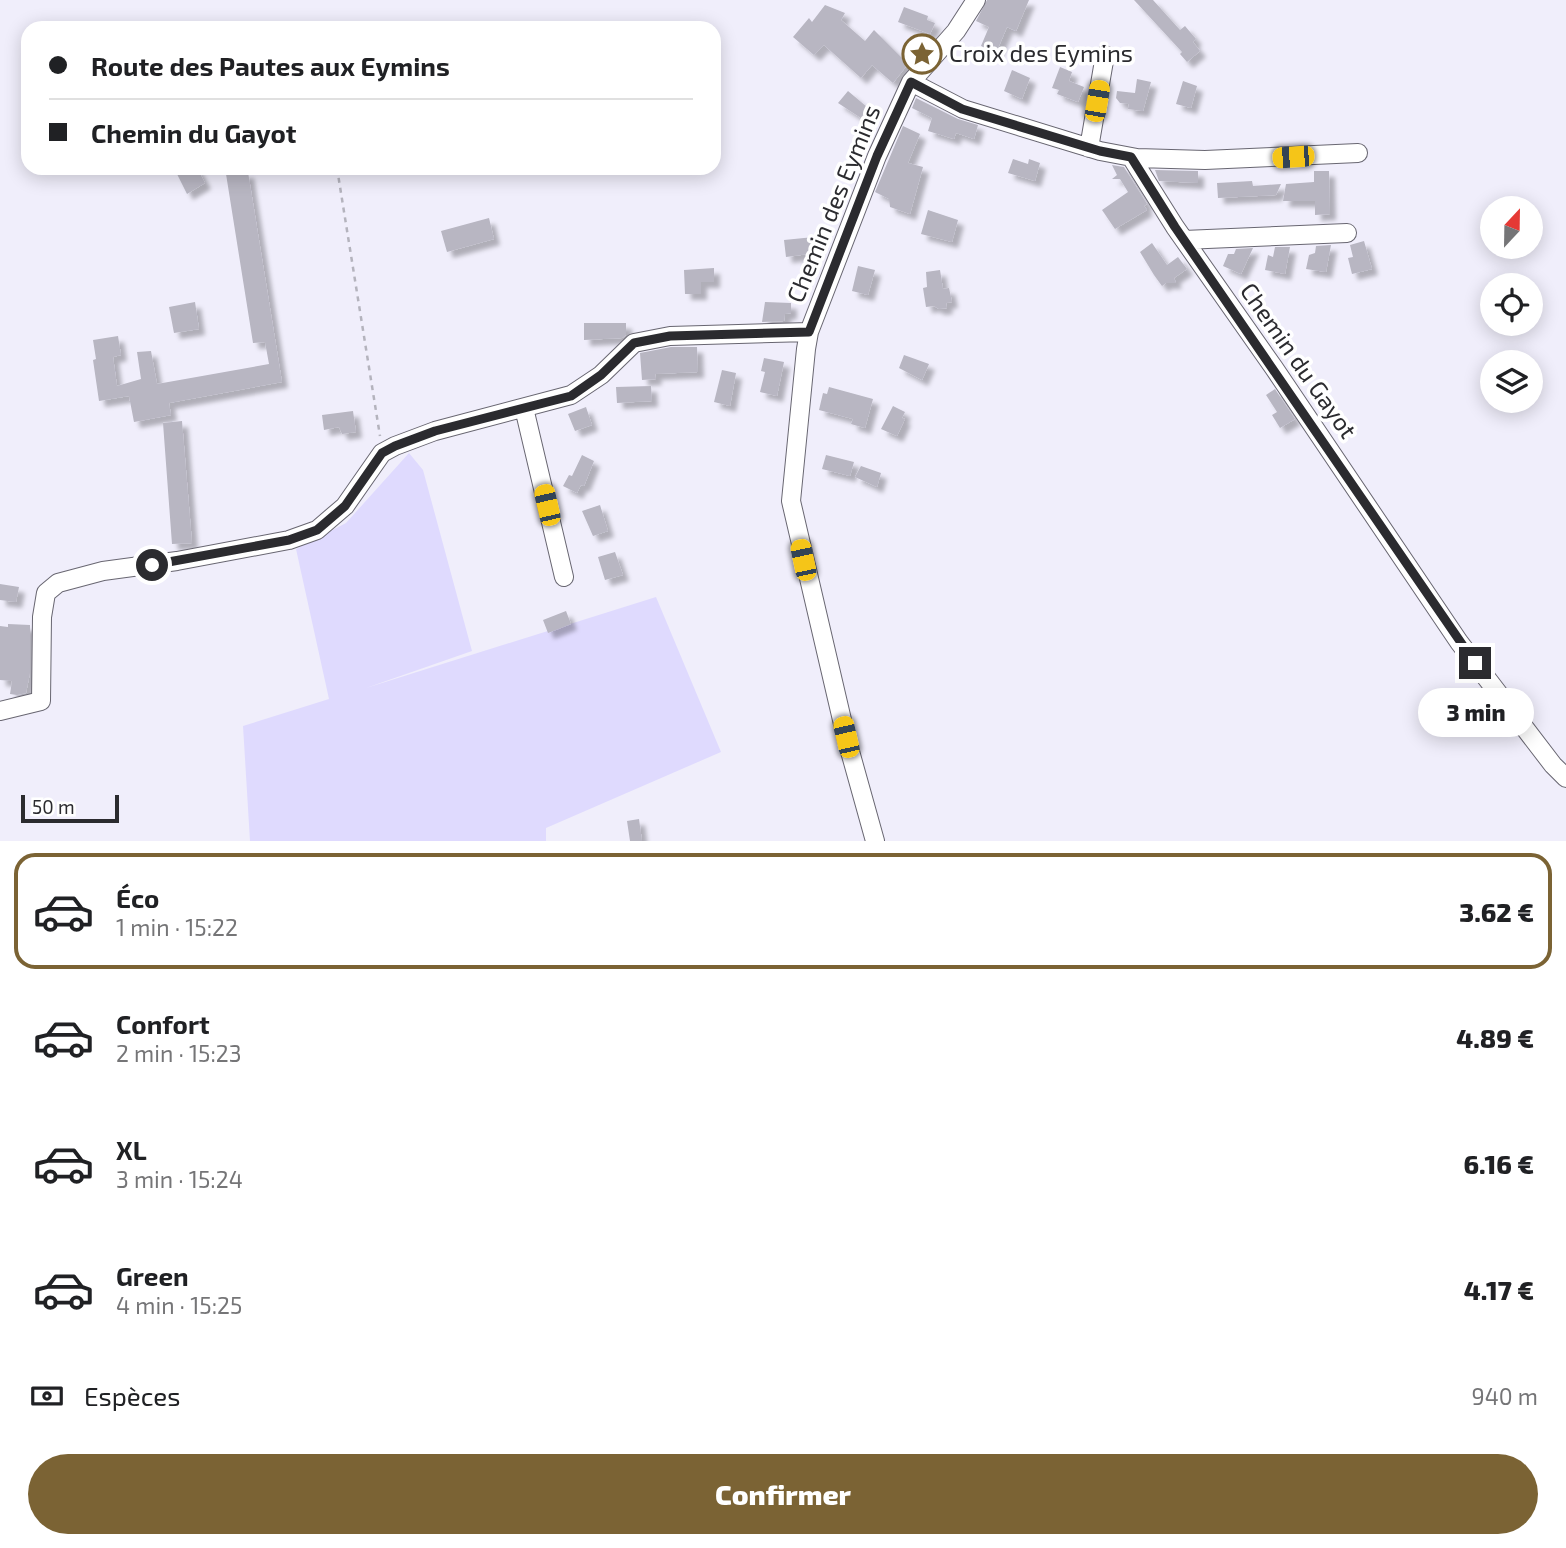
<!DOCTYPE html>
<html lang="fr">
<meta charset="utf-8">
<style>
body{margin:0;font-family:"Exo 2",sans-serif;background:#f6f6f6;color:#202124;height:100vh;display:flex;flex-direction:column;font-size:26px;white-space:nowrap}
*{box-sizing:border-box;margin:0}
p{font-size:23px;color:#757577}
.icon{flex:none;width:38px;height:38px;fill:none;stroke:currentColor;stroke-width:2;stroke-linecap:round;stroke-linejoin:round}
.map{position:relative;height:841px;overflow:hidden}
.sheet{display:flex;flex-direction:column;background:#fff;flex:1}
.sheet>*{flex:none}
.banner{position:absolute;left:21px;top:21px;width:700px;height:154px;border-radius:21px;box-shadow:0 4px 18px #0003;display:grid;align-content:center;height:154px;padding:0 28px;background:#fff}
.needle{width:46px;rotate:22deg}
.buttons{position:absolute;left:1480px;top:196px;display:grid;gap:14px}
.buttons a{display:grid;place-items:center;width:63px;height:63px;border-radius:50%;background:#fff;box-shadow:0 4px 18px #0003;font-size:35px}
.scale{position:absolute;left:21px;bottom:18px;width:98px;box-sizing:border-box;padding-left:7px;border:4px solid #2b2b2f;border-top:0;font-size:19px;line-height:24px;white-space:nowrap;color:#2b2b2f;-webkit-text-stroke:5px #fff;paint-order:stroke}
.end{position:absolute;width:32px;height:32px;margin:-16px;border:9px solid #2b2b2f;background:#fff;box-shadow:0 0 0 4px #fff}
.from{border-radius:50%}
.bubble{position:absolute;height:49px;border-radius:24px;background:#fff;box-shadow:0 4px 18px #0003;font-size:23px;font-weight:800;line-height:49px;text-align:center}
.car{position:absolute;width:21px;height:42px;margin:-21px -10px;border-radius:9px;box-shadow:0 0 5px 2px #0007;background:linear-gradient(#f5c518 24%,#345 0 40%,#f5c518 0 76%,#345 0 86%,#f5c518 0)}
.banner b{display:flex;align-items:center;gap:24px;height:66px;font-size:26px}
.banner b+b{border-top:2px solid #e0e0e0}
.banner i{width:18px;height:18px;background:#202124}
ul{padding:12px 0 0;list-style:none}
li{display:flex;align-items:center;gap:21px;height:116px;margin:0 14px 10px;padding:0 14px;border:4px solid transparent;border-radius:21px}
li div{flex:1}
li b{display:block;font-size:26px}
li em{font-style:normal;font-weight:800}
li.selected{border-color:#7b6334}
li>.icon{width:63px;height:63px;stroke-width:1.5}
.pay{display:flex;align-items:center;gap:18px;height:77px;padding:0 28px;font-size:26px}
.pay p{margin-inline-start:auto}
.cta{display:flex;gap:14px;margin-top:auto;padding:14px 28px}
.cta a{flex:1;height:80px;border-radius:42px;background:#7b6334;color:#fff;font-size:28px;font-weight:800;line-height:80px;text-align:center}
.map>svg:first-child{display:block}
</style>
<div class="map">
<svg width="1566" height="841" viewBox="0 0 1566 841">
<defs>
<filter id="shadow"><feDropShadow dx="6" dy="6" stdDeviation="2" flood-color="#0004"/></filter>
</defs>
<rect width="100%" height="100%" fill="#f0eefb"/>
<path fill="#dfdafe" d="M409,453L423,470L472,651L366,688L656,597L721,752L546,828V841H250L243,726L329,699L296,549L346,523Z"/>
<path fill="#b8b6c2" filter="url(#shadow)" d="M987,0H1029L1016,31L1007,27L996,53L981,46L989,27L976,21Z
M1134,0H1153L1180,30L1185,26L1196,39L1193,42L1200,51L1187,62L1180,54L1182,52Z
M825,5L845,13L841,20L865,41L874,30L908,64L893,83L872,65L861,78L824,45L814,55L793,37L809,18L812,22Z
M904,7L928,16L927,20L935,23L930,34L898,22Z
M1060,67L1072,72L1069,81L1084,87L1078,102L1057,94L1059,90L1052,88Z
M1012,70L1030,78L1022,99L1004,91Z
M1137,79L1151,82L1143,111L1128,109L1129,104L1120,103L1116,98L1117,91L1135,93Z
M1183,81L1197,86L1191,108L1176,104Z
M848,91L867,107L861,118L838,103Z
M916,98L958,119L978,125L974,139L956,133L954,139L928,131L932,118L912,108Z
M903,126L920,134L908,163L923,167L910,214L890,207L889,199L875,192Z
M1013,159L1028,164L1029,159L1040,163L1035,181L1008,173Z
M1112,165L1124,167L1147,204L1144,206L1147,210L1115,229L1102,210L1128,192L1120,179H1112L1117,175Z
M186,168H197L205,183L187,194L176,172Z
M1155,170L1198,171V183L1159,181Z
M1314,171H1329L1330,214L1315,215V201H1283L1286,184L1314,182Z
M248,172L282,382L169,403L171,415L134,422L129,396L99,401L93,360L96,359L93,340L118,336L121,355L113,357L117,386L141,379L137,352L151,351L157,384L269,364L265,342L253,343L226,174Z
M1252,181L1253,186L1281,184L1276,195L1218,198L1217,183Z
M928,210L958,220L952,242L921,234Z
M489,218L494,239L447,252L441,231Z
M814,237L816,253L786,257L784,240Z
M1364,241L1372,269L1352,274L1348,258L1353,257L1350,245Z
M1152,243L1167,265L1178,257L1187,269L1174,278L1176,283H1166L1162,286L1154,275L1140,252Z
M1331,245L1326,272L1306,269L1309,255L1315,253L1316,246Z
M1275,247H1290L1285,274L1265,270L1268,255L1273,257Z
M1253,248L1241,274L1223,266L1228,254H1234L1236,249Z
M858,266L875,270L868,295L852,291Z
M714,268V282H701V294H685L684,270Z
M940,270L943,289L949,288L952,302L946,303L947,308L939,309L934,306L926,307L923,288L927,287L926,272Z
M195,302L199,329L174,333L169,307Z
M765,302L791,303V313L785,314L784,321L762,322Z
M584,323H626V335L622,338L584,340Z
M671,347H697L698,372L655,374L656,379L642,380L640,353Z
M904,355L929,364L922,380L899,368Z
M764,358L784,362L777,396L760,392L765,372L761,371Z
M722,370L736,373L730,406L714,402Z
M651,386L652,401L617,403L616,387Z
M829,387L873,399L865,428L851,424L853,419L819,410L823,393L827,394Z
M1275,389L1295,419L1280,428L1272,415L1277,412L1266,395Z
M893,406L905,412L902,418L905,419L897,436L881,429Z
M586,407L592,425L575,431L568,414Z
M353,411L356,432L342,434L339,427L324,430L322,415Z
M182,421L192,543L172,544L163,423Z
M582,455L594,461L584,486L581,485L577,493L563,486L569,475L572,476Z
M826,455L854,462L850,476L822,469Z
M861,466L881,473L877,487L855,477Z
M600,505L608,531L593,536L582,511Z
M615,552L623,575L605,580L598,557Z
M0,584L19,587L16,602L0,600Z
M566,611L571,624L548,633L543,620Z
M8,624L30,625V673L26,693L17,695L10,694L12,681L0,680V626L8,627Z
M639,819L642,841H630L627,821Z"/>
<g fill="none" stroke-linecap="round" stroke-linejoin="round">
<g stroke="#686671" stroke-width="20">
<path id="minor" d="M911,82L963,109L1100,151L1137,158L1205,160L1358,153
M1089,148L1105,55
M1131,157L1175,227L1274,368L1459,642L1553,765L1566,778
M1184,240L1347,233
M524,408L564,577
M0,711L41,701L42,617L46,593L58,583L103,571L177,561L289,540L317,530L345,506L382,453L395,446L435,431L571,395L601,375L634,343L670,336L809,332
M875,841L846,737L791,501L806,349L809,332L877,156L911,82L956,31L976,0"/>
</g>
<path stroke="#b4b3bd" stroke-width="2.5" stroke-dasharray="5 5" stroke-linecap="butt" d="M337,168L380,436"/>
<use href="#minor" stroke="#fff" stroke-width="18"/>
</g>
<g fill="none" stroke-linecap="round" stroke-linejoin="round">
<path stroke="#2b2b2f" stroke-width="9" d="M152,565L289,540L317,530L345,506L382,453L395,446L435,431L571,396L601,375L634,343L670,336L809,332L877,156L911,82L962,109L1100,151L1131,157L1175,227L1475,663"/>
</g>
<defs>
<g id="sight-ring" transform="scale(2.0125)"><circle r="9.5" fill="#fff" stroke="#7b6334" stroke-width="1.5"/><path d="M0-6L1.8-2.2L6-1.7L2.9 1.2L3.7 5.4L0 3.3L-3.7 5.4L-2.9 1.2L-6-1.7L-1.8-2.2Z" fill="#7b6334"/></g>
</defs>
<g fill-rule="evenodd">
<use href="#sight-ring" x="922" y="54"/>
</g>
<g text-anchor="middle" stroke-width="7" stroke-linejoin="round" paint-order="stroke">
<g font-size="24" fill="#2b2b2f" stroke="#fff" text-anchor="start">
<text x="949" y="62">Croix des Eymins</text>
</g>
<g font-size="24" fill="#2b2b2f" stroke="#fff">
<text transform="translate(834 204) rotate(-68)" y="8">Chemin des Eymins</text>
<text transform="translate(1298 361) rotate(55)" y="8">Chemin du Gayot</text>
</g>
</g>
</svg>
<div class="buttons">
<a><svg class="needle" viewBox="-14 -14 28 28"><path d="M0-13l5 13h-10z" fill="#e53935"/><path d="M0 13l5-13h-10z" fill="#757577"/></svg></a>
<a><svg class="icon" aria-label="locate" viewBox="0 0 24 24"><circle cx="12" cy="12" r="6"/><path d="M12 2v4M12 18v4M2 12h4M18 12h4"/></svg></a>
<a><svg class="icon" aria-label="layers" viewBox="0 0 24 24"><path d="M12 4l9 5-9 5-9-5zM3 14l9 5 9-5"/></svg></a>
</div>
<div class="scale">50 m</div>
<i class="end from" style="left:152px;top:565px"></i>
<i class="end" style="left:1475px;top:663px"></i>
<div class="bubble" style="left:1418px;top:688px;width:116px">3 min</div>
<i class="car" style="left:1097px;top:101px;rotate:10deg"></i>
<i class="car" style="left:1293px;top:157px;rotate:266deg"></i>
<i class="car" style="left:547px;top:505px;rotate:347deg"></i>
<i class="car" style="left:803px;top:560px;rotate:348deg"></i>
<i class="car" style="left:846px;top:737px;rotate:347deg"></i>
<div class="banner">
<b><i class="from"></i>Route des Pautes aux Eymins</b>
<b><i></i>Chemin du Gayot</b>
</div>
</div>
<section class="sheet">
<ul>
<li class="selected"><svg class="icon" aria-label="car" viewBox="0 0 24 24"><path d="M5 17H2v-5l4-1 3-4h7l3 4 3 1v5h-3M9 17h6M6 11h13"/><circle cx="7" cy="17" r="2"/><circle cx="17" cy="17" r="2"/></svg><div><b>Éco</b><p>1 min · 15:22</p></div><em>3.62 €</em></li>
<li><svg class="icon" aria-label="car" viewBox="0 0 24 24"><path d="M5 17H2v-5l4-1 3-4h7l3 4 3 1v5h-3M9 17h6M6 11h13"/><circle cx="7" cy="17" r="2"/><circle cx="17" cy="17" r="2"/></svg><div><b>Confort</b><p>2 min · 15:23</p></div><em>4.89 €</em></li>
<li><svg class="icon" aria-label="car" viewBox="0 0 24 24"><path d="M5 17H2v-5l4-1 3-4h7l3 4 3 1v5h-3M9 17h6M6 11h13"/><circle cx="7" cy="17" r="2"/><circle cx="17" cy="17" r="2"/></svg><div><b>XL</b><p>3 min · 15:24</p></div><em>6.16 €</em></li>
<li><svg class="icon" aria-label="car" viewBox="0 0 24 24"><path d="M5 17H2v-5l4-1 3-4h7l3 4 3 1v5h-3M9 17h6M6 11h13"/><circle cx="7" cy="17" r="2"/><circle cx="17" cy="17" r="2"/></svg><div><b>Green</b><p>4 min · 15:25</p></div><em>4.17 €</em></li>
</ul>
<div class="pay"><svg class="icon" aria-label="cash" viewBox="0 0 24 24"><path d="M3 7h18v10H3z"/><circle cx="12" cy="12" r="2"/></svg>Espèces<p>940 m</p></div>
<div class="cta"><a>Confirmer</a></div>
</section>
